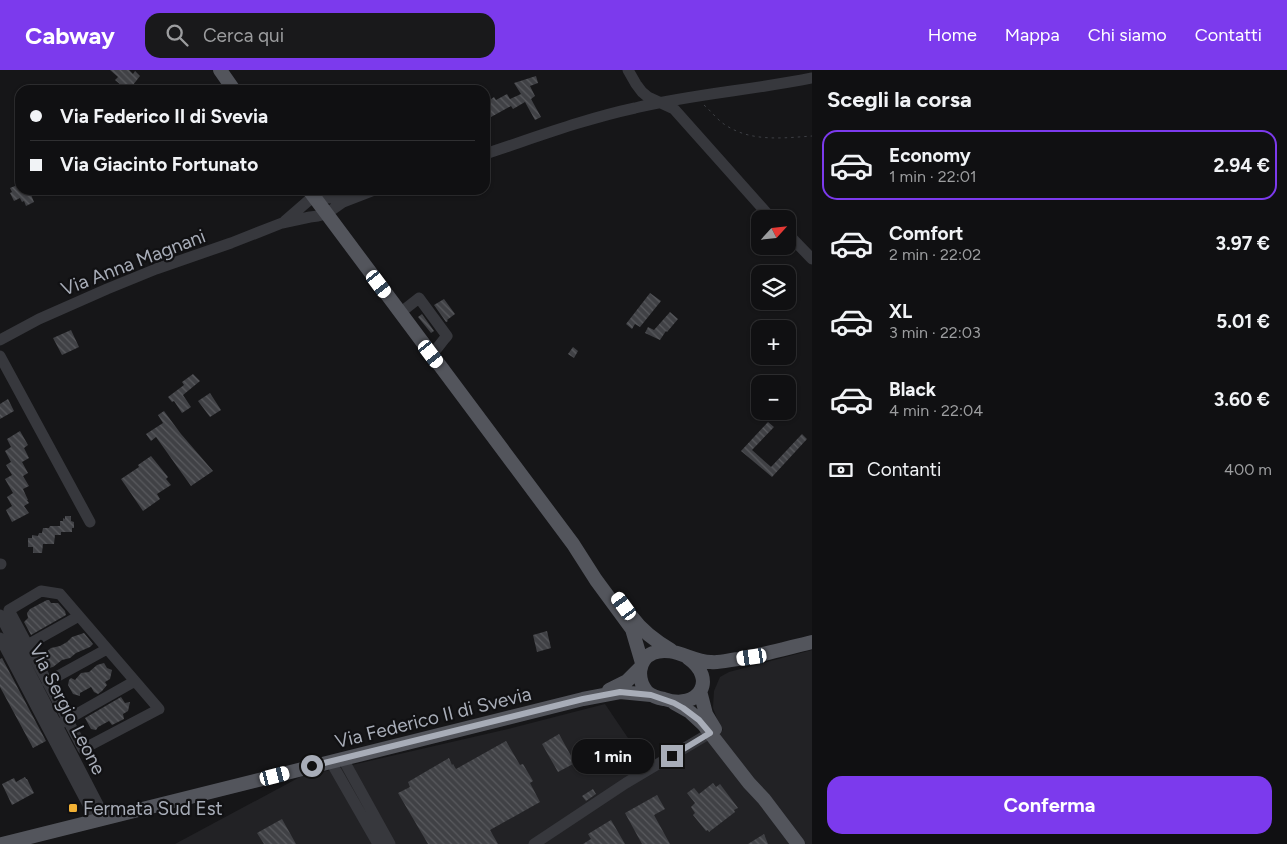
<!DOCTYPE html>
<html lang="it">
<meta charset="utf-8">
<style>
body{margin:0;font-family:Figtree,sans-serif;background:#19191b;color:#f1f3f6;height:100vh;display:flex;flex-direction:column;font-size:19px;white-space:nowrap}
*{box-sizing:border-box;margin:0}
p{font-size:16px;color:#9c9d9f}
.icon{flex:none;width:28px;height:28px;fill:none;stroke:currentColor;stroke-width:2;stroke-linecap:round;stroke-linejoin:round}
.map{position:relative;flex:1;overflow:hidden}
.side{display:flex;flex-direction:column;background:#101012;width:475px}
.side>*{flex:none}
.top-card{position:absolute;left:15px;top:15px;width:475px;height:110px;border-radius:15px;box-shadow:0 1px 4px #0004,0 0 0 1px #303032;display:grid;align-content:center;height:110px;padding:0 15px;background:#101012}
.needle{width:32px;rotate:63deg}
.buttons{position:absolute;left:751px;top:140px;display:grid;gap:10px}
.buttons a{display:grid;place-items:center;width:45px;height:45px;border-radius:10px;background:#101012;box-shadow:0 1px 4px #0004,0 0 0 1px #303032;font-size:25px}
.end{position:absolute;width:22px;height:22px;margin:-11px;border:6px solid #a8adb8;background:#111;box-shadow:0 0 0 2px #111}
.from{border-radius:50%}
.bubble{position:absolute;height:35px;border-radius:15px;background:#101012;box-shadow:0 1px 4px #0004,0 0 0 1px #303032;font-size:16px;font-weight:700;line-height:35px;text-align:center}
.car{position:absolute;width:15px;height:30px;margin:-15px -8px;border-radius:6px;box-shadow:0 0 4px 1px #0007;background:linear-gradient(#fff 24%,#345 0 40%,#fff 0 76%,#345 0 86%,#fff 0)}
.top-card b{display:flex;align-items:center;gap:18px;height:48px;font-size:19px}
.top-card b+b{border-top:1px solid #303032}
.top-card i{width:12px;height:12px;background:#f1f3f6}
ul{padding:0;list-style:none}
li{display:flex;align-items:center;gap:15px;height:70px;margin:0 10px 8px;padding:0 5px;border:2px solid transparent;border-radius:15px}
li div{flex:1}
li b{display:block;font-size:19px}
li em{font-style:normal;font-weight:700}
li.on{border-color:#7c3aed}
li>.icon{width:45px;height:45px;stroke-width:1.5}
h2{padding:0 15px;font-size:22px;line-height:60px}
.pay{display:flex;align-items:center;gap:12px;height:55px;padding:0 15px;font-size:19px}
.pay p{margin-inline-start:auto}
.cta{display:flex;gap:10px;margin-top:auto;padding:10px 15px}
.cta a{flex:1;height:58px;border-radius:15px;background:#7c3aed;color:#fff;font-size:20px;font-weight:700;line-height:58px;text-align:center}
header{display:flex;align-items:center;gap:30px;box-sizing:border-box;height:70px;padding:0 25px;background:#7c3aed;color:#fff}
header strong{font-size:24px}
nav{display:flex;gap:28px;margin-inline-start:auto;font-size:18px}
.search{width:350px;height:45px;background:#19191b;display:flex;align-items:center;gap:12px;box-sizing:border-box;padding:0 18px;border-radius:15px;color:#9c9d9f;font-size:19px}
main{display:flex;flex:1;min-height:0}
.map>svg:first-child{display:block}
</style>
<header>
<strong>Cabway</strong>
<div class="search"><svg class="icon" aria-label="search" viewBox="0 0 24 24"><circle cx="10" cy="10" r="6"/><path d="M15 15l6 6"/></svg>Cerca qui</div>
<nav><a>Home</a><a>Mappa</a><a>Chi siamo</a><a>Contatti</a></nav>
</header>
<main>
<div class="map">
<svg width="812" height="774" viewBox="0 0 812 774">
<defs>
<pattern id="building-back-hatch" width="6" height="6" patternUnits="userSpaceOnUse" patternTransform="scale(1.25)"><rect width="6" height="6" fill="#404145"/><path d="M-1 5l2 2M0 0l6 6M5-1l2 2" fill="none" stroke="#595a5e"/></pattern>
</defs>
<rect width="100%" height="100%" fill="#161618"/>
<path fill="#222225" d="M812,580V774H175L300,707L508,659L605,634L651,702L723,660L719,654L713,638L714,621L720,607L729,602Z"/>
<path fill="url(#building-back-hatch)" d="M110,0H129L133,4L135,1L140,6L129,20H127L115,10L118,7Z
M536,6L538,13L530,16L535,26L531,29L541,47L535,50L525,32L513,39L511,36L491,47L485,36L488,34L487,32L494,27L496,30L507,24L510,29L521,24L514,13Z
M20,114V120H29L34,132L26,136L24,131L22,132L20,128L14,131L10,123L12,122L10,118Z
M650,223L661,231L640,257L635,254L632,259L626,254Z
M444,229L455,244L447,250L448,251L446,252L434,235Z
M670,242L678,249L667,262L666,261L660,270L645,263L648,257L654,260Z
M422,244L434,261L431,263L418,247Z
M71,260L79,277L62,285L53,268Z
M573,277L578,281L574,288L568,284Z
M193,304L200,311L183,325L191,337L182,343L174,331L172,332L168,327L184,315L182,312Z
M210,323L221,340L210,347L198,331Z
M8,329L14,341L0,349V334Z
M164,341L181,364L213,401L191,416L156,367L151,371L146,364L163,353L158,345Z
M768,352L774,357L752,380L771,397L802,364L807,369L772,407L741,381Z
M20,361L28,375L24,378L29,388L22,392L28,403L23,406L29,416L23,419L28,430H27L29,433L24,436L29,443L12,452L6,440L12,436L7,427L13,423L5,409L12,405L6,395L11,392L5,381L11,377L7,369Z
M151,386L168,407L166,409L171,415L157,424L160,429L143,441L121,409L139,397L138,395Z
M65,446H71V451L74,452V458H72V462H61V465H55L54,474H43L42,483H33V477H28V468H32V465L38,466L39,463H42L43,458H49L50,456H60V451H63V448L65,449Z
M47,530H49L51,533H58L65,541L66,545L31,565L24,552L28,548L27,543L30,539Z
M547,561L551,578L537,582L533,565Z
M84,563L93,574L90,577L76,583L70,588L62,590L53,597L48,598L42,585L51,578L60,576L67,572L72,567Z
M2,588L46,671L33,678L0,617V589Z
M104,593L107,598L112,600L110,609L105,612L107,615L102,621L98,624L94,622L91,617L80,623V626L73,624L68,615L69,610L71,608L75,610L81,603L89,602L97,595Z
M121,627L125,633L130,632L128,641L123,644L124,649L112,655L109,651L98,657L96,660L91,659L85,648Z
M559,664L575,693L558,702L542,674Z
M506,671L520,695L523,694L533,711L530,713L540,732L490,760L498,774H428L398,723L410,717L408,712L449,688L452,695L453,694L456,699Z
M25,707L26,709H27L34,723L12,735L2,714L14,708L16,712Z
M713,713L716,717L720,714L738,738L734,740L735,742L709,762L708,760L706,761L693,745L695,743L691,737L695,733L687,723L694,718L699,724Z
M593,719L596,724L586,731L582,726Z
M657,725L665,739L654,745L670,774H642L625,743Z
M282,749L296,774H264L257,763Z
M611,750L625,774H583L591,769L588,764Z
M764,764L768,774H748Z"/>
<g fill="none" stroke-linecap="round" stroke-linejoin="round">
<path stroke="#3d3f44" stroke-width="1" stroke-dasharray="2.5 4" stroke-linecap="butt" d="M704,35C712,42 718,51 727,56C752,72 784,68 812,66"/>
<path stroke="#37383d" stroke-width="11" d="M628,0L636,14L642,22L648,27L674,39L772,149
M485,84C534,68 584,49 635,38C693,24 753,20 812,8
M285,151L308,131L314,128H340L351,126
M788,164L812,189
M400,243L419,228L447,266C441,272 438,279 431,284
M0,270L39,249L107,219L156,199L231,173L282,153L310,147L318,146L326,144L343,132L374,120
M0,286L90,452
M0,494H1
M41,521L60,524L159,639L83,679L9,540Z
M0,545L105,748
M0,568L96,750
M22,578L79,546
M47,612L107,579
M61,653L135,611
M343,689L390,774
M331,692L378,774
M534,774L626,713L710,663"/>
<path stroke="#53555c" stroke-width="14" d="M220,0L234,20
M309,120L573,474L596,510L632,559L642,593
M631,546C642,561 655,571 671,580
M688,588C718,609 699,641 664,629C658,628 652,626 647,622C637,610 637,590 653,583C673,575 691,592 711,592C720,593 729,590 738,589C763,585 787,578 812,572
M609,620L627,611L641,597
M700,621L706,644L715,659
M674,633L690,642L703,654L749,713L764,729L798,774
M2,774L583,629L620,622L651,625"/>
</g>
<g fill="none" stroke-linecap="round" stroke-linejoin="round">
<path stroke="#a8adb8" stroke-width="6" d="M312,696L583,629L620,622L651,625L674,633L683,638L699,650L710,663L672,686"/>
</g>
<rect fill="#f2b134" stroke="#111113" stroke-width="2" x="68" y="733" width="10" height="10" rx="2.5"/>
<g text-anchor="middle" stroke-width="4.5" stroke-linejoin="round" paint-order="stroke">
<g font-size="19" fill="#a8adb8" stroke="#111113">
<text transform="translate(133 192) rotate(-21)" y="7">Via Anna Magnani</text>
<text transform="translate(68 639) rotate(63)" y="7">Via Sergio Leone</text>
<text transform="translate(433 647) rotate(-14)" y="7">Via Federico II di Svevia</text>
</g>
<g font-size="19" fill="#a8adb8" stroke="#111113" text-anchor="start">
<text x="83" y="745">Fermata Sud Est</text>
</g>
</g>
</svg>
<div class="buttons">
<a><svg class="needle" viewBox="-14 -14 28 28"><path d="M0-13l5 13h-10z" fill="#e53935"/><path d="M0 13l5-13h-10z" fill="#9c9d9f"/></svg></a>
<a><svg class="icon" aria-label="layers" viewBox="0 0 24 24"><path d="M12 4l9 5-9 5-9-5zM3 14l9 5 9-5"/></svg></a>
<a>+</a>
<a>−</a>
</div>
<i class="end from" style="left:312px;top:696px"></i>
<i class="end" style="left:672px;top:686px"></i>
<div class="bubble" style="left:572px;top:669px;width:82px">1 min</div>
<i class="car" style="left:379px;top:214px;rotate:143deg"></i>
<i class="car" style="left:431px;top:284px;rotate:143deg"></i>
<i class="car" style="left:624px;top:536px;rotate:324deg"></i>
<i class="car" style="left:752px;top:587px;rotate:262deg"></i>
<i class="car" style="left:275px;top:706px;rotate:76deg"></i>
<div class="top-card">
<b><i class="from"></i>Via Federico II di Svevia</b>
<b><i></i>Via Giacinto Fortunato</b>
</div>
</div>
<section class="side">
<h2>Scegli la corsa</h2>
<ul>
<li class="on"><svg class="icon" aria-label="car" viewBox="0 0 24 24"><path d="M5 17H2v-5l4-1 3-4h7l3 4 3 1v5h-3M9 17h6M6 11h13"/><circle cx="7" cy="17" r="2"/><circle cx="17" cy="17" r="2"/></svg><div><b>Economy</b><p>1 min · 22:01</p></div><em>2.94 €</em></li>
<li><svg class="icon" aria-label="car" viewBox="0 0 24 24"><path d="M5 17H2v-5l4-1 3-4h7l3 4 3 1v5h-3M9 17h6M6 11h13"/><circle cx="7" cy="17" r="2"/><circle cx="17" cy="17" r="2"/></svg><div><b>Comfort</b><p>2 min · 22:02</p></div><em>3.97 €</em></li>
<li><svg class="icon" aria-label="car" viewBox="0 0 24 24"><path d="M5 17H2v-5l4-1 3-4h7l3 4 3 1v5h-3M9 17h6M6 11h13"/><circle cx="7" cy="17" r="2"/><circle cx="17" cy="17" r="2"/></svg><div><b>XL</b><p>3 min · 22:03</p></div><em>5.01 €</em></li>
<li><svg class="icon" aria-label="car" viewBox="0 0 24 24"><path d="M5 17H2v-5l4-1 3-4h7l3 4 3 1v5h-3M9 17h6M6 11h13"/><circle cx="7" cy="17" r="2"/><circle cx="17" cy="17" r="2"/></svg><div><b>Black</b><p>4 min · 22:04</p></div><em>3.60 €</em></li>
</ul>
<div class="pay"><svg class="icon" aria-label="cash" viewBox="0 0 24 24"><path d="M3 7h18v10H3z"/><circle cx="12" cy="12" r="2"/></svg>Contanti<p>400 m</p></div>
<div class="cta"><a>Conferma</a></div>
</section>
</main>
